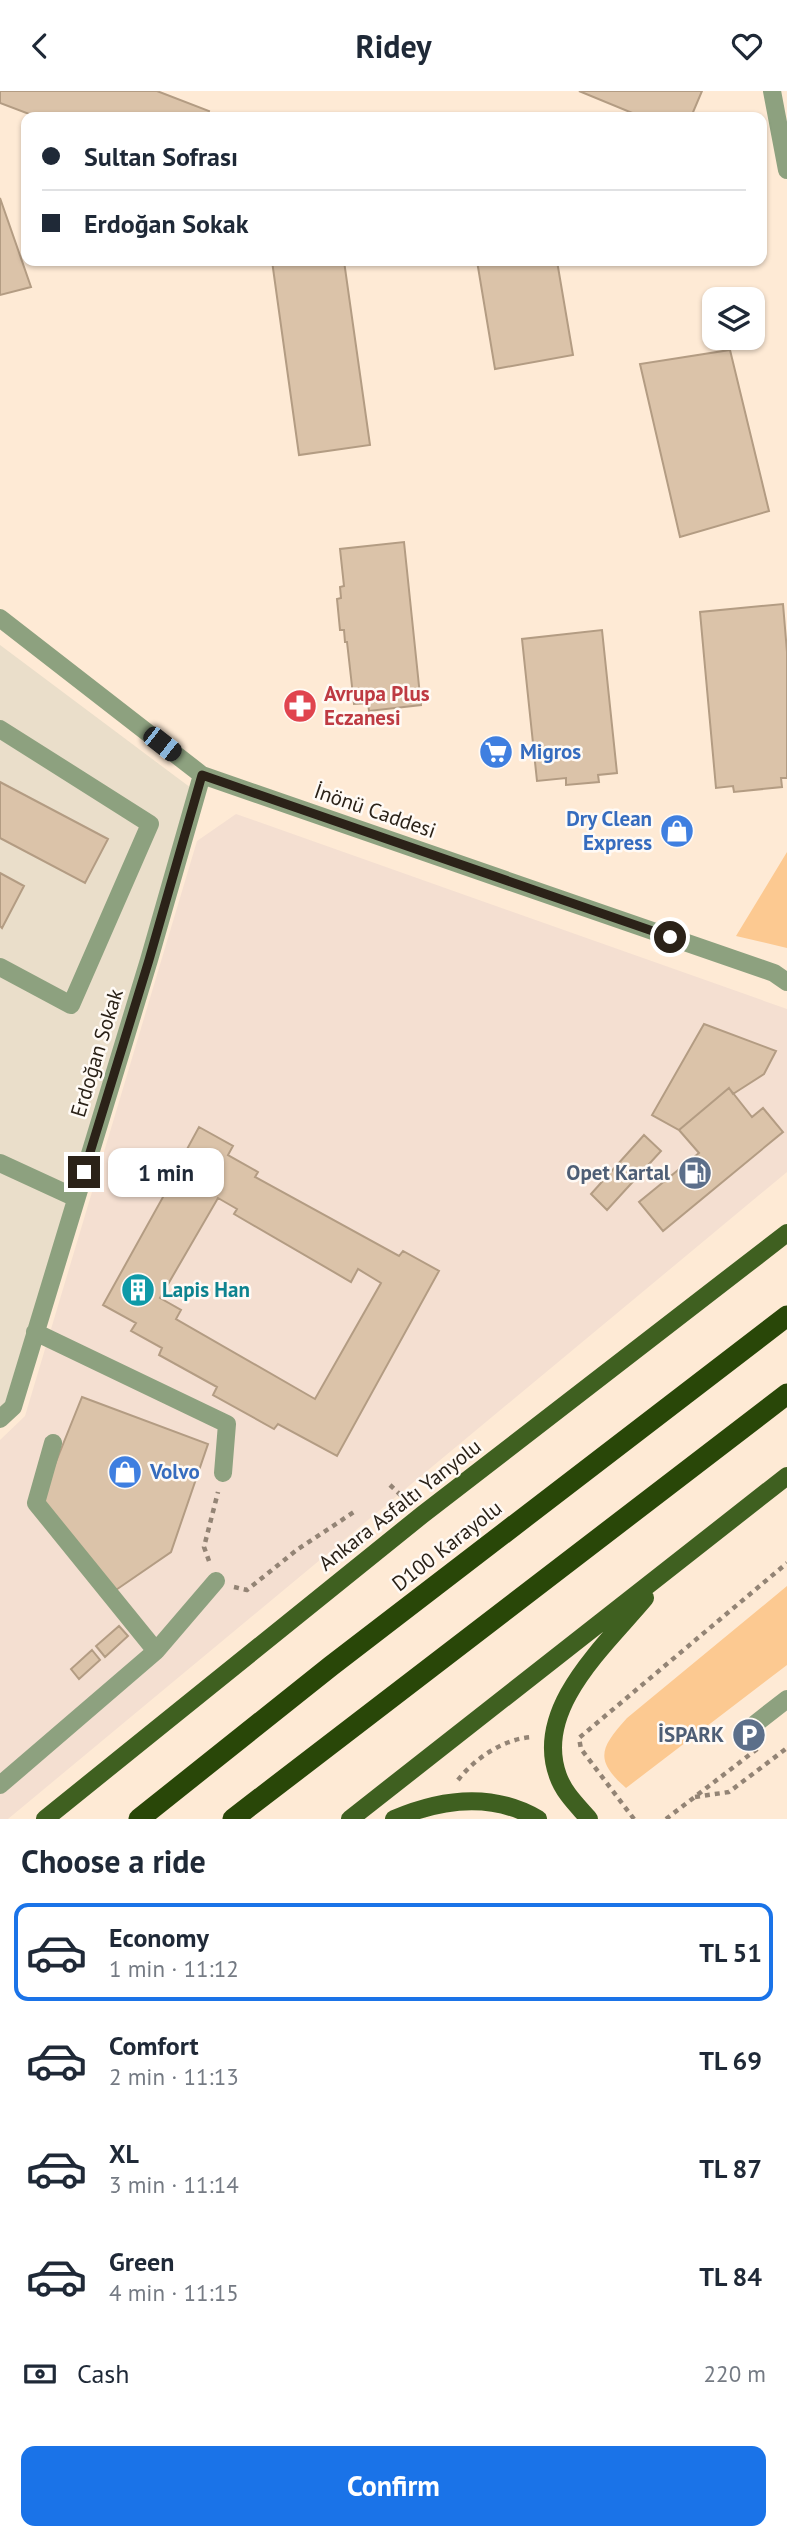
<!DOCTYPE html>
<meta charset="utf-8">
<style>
body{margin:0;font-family:"PT Sans",sans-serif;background:#f2f2f3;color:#1f2937;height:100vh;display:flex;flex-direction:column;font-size:26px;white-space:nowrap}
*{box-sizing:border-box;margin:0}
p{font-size:23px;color:#747a83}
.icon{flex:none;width:38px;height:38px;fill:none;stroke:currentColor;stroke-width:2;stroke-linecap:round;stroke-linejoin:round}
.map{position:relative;height:1728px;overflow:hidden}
.sheet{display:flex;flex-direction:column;background:#fff;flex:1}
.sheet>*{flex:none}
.guide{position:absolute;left:21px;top:21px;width:746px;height:154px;border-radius:14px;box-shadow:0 2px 5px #0004;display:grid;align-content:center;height:154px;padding:0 21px;background:#fff}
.tools{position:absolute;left:702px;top:196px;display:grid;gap:14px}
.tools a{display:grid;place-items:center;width:63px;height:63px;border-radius:14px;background:#fff;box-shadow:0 2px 5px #0004;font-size:35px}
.end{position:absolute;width:32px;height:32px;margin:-16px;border:9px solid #2b2218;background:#fff;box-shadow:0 0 0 4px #fff}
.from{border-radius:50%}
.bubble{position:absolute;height:49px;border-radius:14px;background:#fff;box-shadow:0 2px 5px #0004;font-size:23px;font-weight:600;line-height:49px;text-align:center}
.car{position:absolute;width:21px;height:42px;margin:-21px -10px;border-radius:9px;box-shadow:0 0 5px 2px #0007;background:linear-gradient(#222 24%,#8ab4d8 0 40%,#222 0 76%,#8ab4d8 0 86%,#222 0)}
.guide b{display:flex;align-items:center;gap:24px;height:66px;font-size:26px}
.guide b+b{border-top:2px solid #e0e1e3}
.guide i{width:18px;height:18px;background:#1f2937}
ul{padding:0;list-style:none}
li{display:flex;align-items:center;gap:21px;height:98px;margin:0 14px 10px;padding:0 7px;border:4px solid transparent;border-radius:14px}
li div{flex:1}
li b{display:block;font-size:26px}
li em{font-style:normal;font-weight:600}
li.current{border-color:#1a73e8}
li>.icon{width:63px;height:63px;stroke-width:1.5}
h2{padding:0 21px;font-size:32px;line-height:84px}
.pay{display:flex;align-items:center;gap:18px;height:77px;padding:0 21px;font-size:26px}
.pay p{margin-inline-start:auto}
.cta{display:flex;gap:14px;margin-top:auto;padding:14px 21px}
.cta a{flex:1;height:80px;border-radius:14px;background:#1a73e8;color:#fff;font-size:28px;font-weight:600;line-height:80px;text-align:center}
header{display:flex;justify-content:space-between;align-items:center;height:91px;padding:0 21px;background:#fff;font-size:32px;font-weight:600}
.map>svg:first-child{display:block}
</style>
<header><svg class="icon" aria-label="back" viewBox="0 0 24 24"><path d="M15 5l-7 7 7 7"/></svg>Ridey<svg class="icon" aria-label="heart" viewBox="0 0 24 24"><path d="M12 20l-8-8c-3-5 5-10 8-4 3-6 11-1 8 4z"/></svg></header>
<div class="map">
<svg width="787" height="1728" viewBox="0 0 787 1728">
<rect width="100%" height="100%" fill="#feead5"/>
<path fill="#f4dfd1" d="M236,723L787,918V1081L8,1728H0V1349L25,1325L197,750Z"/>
<path fill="#eadeca" d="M0,554L195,700L5,1312L0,1317Z"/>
<path fill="#fcc991" d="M787,761V857L736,845Z
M787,1495V1574L626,1697C594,1669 600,1657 627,1627Z"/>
<path fill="#dbc3a9" stroke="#b39c83" stroke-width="2" fill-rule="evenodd" d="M0,0H157L209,20L207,26H37L0,12Z
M579,0H702L691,26H642Z
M0,107L31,196L0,204Z
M272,170H344L370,354L299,364Z
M477,170H557L573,264L495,278Z
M730,259L769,420L680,446L640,273Z
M404,451L421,614L369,620L368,612L354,613L347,551H345L344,539H340L337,508L341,507L340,496L344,495L340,458Z
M783,513L787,561V687H781L782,696L734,701L733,695L716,697L700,521Z
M602,539L617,682L598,684L599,691L566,694V687L537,690L522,548Z
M0,691L108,748L85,792L0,747Z
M0,782L24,795L2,837L0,835Z
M704,933L776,960L764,983L733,1003L729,997L679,1039L652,1024Z
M729,997L752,1026L763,1017L783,1041L663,1140L639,1111L699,1062L679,1039Z
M199,1036L233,1055L228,1064L258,1081L255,1086L399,1165L403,1160L439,1180L337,1365L278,1333L274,1338L213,1304L217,1296L159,1264L162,1257L131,1240L136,1232L103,1214L173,1088L195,1100L203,1084L180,1071ZM218,1107L237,1118L234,1123L351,1191L358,1178L381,1192L315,1308L176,1228L181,1219L160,1207Z
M644,1044L661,1060L607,1119L591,1103Z
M82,1306L208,1353L171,1461L113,1501L41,1408Z
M119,1535L128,1545L105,1566L96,1555Z
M92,1559L100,1569L79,1588L71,1578Z"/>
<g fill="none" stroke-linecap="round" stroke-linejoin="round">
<path stroke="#938475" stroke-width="4.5" stroke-dasharray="5 5" stroke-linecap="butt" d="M390,1394L407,1410
M209,1470L204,1456L218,1401
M234,1496L247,1499L298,1458L357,1419
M458,1689C475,1667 505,1647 533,1646
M695,1706L729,1701L787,1657
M634,1728L581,1658L579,1647L787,1472
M666,1728L761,1655"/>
<path stroke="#8da17f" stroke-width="18" d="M772,0L787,79
M0,527L202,684L774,882L787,891
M0,638L150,733L71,914L0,876
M0,1072L76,1107
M35,1241L227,1333L223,1382
M0,1328L13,1316L149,869L202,684
M156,1560L216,1490
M755,1633L787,1608
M0,1694L156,1560L36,1412L53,1352"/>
<path stroke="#3f6020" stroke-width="18" d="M45,1728L422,1424L787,1142
M350,1728L787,1385
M394,1728C441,1708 492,1701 538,1728
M589,1728C577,1714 564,1702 558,1685C533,1617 606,1554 645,1507"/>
<path stroke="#294708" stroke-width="21" d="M139,1728L331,1575L787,1225
M233,1728L787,1303"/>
</g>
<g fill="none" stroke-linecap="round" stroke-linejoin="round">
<path stroke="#2b2218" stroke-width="9" d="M84,1081L149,869L202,684L670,846"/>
</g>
<defs>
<g id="pharmacy-disc" transform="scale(1.75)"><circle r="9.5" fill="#e0444e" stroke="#fffaf5"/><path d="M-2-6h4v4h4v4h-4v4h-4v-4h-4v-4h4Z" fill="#fff"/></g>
<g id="supermarket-disc" transform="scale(1.75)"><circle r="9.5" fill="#3f7fe0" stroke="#fffaf5"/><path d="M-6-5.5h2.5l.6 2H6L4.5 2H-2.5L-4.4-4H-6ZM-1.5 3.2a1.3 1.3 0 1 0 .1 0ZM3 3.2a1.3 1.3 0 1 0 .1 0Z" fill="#fff"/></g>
<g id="shop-disc" transform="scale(1.75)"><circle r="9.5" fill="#3f7fe0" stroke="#fffaf5"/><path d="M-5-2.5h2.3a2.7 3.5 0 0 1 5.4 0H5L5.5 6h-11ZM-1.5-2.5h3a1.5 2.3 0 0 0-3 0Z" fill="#fff"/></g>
<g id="fuel-disc" transform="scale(1.75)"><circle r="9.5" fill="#5c6f8a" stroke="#fffaf5"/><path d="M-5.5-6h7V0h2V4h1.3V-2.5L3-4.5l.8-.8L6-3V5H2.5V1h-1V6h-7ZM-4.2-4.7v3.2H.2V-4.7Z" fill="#fff"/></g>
<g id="building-disc" transform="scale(1.75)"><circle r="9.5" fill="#0f9aa8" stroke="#fffaf5"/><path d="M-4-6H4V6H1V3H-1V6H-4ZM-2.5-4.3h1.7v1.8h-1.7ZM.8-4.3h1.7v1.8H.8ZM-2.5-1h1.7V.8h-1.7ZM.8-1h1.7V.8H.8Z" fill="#fff"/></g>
<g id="parking-disc" transform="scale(1.75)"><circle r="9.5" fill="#5c6f8a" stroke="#fffaf5"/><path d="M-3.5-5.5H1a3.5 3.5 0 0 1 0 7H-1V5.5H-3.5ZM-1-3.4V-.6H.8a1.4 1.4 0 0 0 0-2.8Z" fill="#fff"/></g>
</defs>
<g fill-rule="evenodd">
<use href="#pharmacy-disc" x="300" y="615"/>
<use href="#supermarket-disc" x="496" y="661"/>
<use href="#shop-disc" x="677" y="740"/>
<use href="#fuel-disc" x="695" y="1082"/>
<use href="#building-disc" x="138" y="1199"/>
<use href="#shop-disc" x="125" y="1381"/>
<use href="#parking-disc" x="749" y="1644"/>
</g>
<g text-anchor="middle" stroke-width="5" stroke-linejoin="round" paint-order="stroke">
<g font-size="21" font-weight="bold" fill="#be3a42" stroke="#fffaf5" text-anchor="start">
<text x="324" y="610">Avrupa Plus<tspan x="324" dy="24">Eczanesi</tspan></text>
</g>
<g font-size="21" font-weight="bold" fill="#366cbe" stroke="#fffaf5" text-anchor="start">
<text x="520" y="668">Migros</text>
<text x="652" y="735" text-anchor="end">Dry Clean<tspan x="652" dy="24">Express</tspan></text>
<text x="150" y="1388">Volvo</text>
</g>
<g font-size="21" fill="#2b2218" stroke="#fffaf5">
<text transform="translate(375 720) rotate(19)" y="7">İnönü Caddesi</text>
<text transform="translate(97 962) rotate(-73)" y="7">Erdoğan Sokak</text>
<text transform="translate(400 1414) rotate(-38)" y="7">Ankara Asfaltı Yanyolu</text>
<text transform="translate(447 1455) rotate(-38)" y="7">D100 Karayolu</text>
</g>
<g font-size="21" font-weight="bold" fill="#4e5e75" stroke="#fffaf5" text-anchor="end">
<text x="670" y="1089">Opet Kartal</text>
<text x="724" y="1651">İSPARK</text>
</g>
<g font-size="21" font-weight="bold" fill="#0d838f" stroke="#fffaf5" text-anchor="start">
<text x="162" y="1206">Lapis Han</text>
</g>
</g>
</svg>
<div class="tools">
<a><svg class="icon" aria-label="layers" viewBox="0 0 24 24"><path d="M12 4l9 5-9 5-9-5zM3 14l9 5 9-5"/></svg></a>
</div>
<i class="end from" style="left:670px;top:846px"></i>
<i class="end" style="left:84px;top:1081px"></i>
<div class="bubble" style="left:108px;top:1057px;width:116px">1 min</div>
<i class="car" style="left:162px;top:653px;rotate:128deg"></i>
<div class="guide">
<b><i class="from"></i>Sultan Sofrası</b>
<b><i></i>Erdoğan Sokak</b>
</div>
</div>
<section class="sheet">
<h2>Choose a ride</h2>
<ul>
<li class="current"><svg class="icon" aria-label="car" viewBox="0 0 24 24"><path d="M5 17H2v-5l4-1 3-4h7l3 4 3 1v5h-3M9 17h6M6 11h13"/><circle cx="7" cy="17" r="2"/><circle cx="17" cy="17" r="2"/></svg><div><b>Economy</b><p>1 min · 11:12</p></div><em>TL 51</em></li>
<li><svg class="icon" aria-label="car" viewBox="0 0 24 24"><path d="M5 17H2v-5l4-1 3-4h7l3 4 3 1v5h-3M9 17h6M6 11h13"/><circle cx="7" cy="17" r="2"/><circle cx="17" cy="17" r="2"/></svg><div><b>Comfort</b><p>2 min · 11:13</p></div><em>TL 69</em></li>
<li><svg class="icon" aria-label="car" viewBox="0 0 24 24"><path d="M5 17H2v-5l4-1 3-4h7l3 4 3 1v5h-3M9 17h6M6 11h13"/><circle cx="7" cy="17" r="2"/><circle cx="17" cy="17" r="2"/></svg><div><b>XL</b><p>3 min · 11:14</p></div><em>TL 87</em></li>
<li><svg class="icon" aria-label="car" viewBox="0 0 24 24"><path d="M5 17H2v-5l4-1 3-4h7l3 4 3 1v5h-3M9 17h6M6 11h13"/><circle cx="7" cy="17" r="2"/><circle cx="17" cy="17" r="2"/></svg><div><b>Green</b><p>4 min · 11:15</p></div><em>TL 84</em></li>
</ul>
<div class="pay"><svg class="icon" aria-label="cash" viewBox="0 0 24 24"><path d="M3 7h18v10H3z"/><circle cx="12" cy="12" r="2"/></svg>Cash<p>220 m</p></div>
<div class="cta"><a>Confirm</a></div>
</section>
